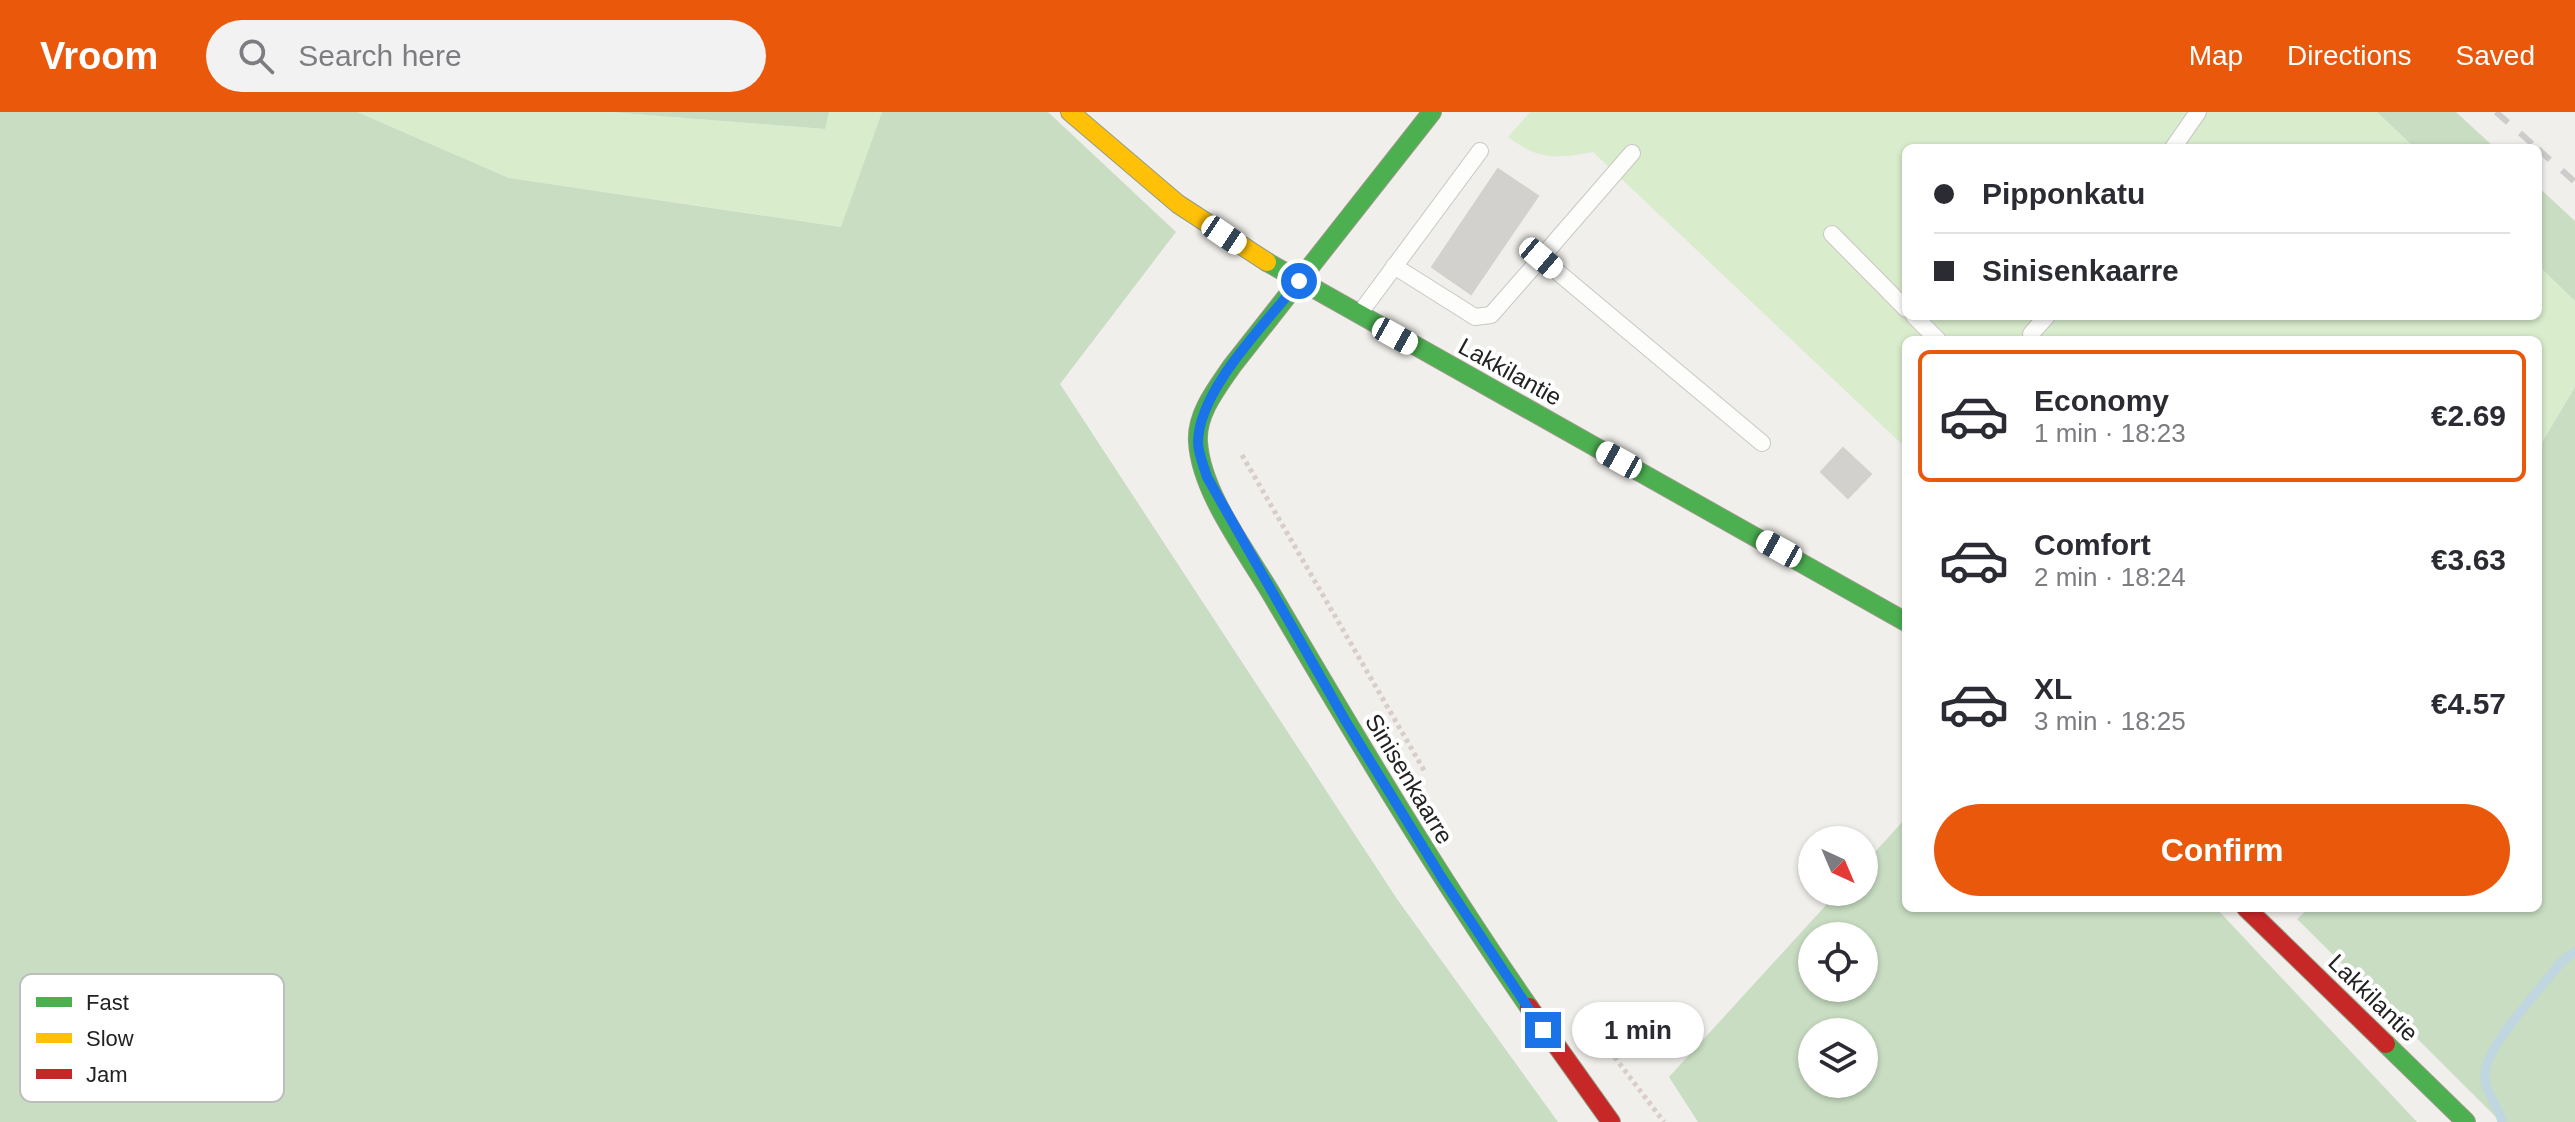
<!DOCTYPE html>
<meta charset="utf-8">
<style>
body{margin:0;font-family:Arial,sans-serif;background:#f2f2f3;color:#2b2b33;height:100vh;display:flex;flex-direction:column;font-size:30px;white-space:nowrap}
*{box-sizing:border-box;margin:0}
p{font-size:26px;color:#7c7c81}
.icon{flex:none;width:44px;height:44px;fill:none;stroke:currentColor;stroke-width:2;stroke-linecap:round;stroke-linejoin:round}
.map{position:relative;flex:1;overflow:hidden}
.drawer{position:absolute;left:1902px;top:224px;width:640px;height:576px;display:flex;flex-direction:column;background:#fff;border-radius:12px;box-shadow:0 2px 6px #0004}
.drawer>*{flex:none}
.hud{position:absolute;left:1902px;top:32px;width:640px;height:176px;border-radius:12px;box-shadow:0 2px 6px #0004;display:grid;align-content:center;height:176px;padding:0 32px;background:#fff}
.needle{width:52px;rotate:136deg}
.controls{position:absolute;left:1798px;top:714px;display:grid;gap:16px}
.controls a{display:grid;place-items:center;width:80px;height:80px;border-radius:50%;background:#fff;box-shadow:0 2px 6px #0004;font-size:40px}
.end{position:absolute;width:36px;height:36px;margin:-18px;border:10px solid #1a73e8;background:#fff;box-shadow:0 0 0 4px #fff}
.from{border-radius:50%}
.bubble{position:absolute;height:56px;border-radius:28px;background:#fff;box-shadow:0 2px 6px #0004;font-size:26px;font-weight:600;line-height:56px;text-align:center}
.car{position:absolute;width:24px;height:48px;margin:-24px -12px;border-radius:10px;box-shadow:0 0 6px 2px #0007;background:linear-gradient(#fff 24%,#345 0 40%,#fff 0 76%,#345 0 86%,#fff 0)}
.hud b{display:flex;align-items:center;gap:28px;height:76px;font-size:30px}
.hud b+b{border-top:2px solid #e1e1e2}
.hud i{width:20px;height:20px;background:#2b2b33}
ul{padding:14px 0 0;list-style:none}
li{display:flex;align-items:center;gap:24px;height:132px;margin:0 16px 12px;padding:0 16px;border:4px solid transparent;border-radius:12px}
li div{flex:1}
li b{display:block;font-size:30px}
li em{font-style:normal;font-weight:600}
li.selected{border-color:#ea580c}
li>.icon{width:72px;height:72px;stroke-width:1.5}
.primary-button{display:flex;gap:16px;margin-top:auto;padding:16px 32px}
.primary-button a{flex:1;height:92px;border-radius:48px;background:#ea580c;color:#fff;font-size:32px;font-weight:600;line-height:92px;text-align:center}
header{display:flex;align-items:center;gap:48px;box-sizing:border-box;height:112px;padding:0 40px;background:#ea580c;color:#fff}
header strong{font-size:38px}
nav{display:flex;gap:44px;margin-inline-start:auto;font-size:28px}
.search{width:560px;height:72px;background:#f2f2f3;display:flex;align-items:center;gap:20px;box-sizing:border-box;padding:0 28px;border-radius:44px;color:#7c7c81;font-size:30px}
.map>svg:first-child{display:block}
</style>
<header>
<strong>Vroom</strong>
<div class="search"><svg class="icon" aria-label="search" viewBox="0 0 24 24"><circle cx="10" cy="10" r="6"/><path d="M15 15l6 6"/></svg>Search here</div>
<nav><a>Map</a><a>Directions</a><a>Saved</a></nav>
</header>
<div class="map">
<svg width="2575" height="1010" viewBox="0 0 2575 1010">
<rect width="100%" height="100%" fill="#f0efeb"/>
<path fill="#d9eccc" d="M357,0H610L824,17L829,0H882L842,115L509,66Z
M1530,0H2377L2415,36H1906V204H2538V153L2575,189V275L2538,337V228H1906V336L1593,40C1556,47 1539,48 1508,25Z"/>
<path fill="#c8ddc2" fill-rule="evenodd" d="M0,0H357L509,66L841,115L882,0H1048L1176,120L1060,272L1397,787L1558,1010H0Z
M610,0H829L825,17Z
M2377,0H2456L2495,36H2415Z
M2538,75L2575,109V189L2538,153Z
M2575,275V1010H2501L2297,807L2309,796H2538V337Z
M1906,706V796H2216L2417,1010H1698L1669,965L1838,780H1864V752ZM1812,824H1864V876H1812ZM1812,920H1864V972H1812Z"/>
<g fill="none" stroke-linecap="round" stroke-linejoin="round">
<path stroke="#c0d6e1" stroke-width="9" d="M2502,1010C2498,993 2485,982 2485,963C2484,935 2543,875 2561,850L2575,840"/>
</g>
<path fill="#d3d1ce" stroke="#d3d1cc" stroke-width="2" d="M1498,57L1538,84L1471,182L1432,155Z
M1843,336L1871,362L1848,386L1821,360Z"/>
<g fill="none" stroke-linecap="round" stroke-linejoin="round">
<g stroke="#c7c7c5" stroke-width="18">
<path id="lane" d="M2173,36L2198,0
M1832,122L1906,197
M1541,146L1632,41
M1394,154L1475,205L1491,203L1541,146L1762,331
M1360,201L1480,39
M1914,204L1938,228
M2031,222L2047,204"/>
</g>
<g stroke="#959a83" stroke-width="20">
<path id="fast" d="M1432,0L1232,254C1217,276 1196,302 1198,330C1201,382 1250,444 1275,488C1356,626 1438,764 1529,895
M1267,150L1906,510
M2386,932L2466,1010"/>
</g>
<g stroke="#959a83" stroke-width="20">
<path id="slow" d="M1070,0L1178,92L1267,150"/>
</g>
<g stroke="#959a83" stroke-width="20">
<path id="jam" d="M2246,796L2386,932
M1529,895L1611,1010"/>
</g>
<path stroke="#d8cdc9" stroke-width="5" stroke-dasharray="4 4" stroke-linecap="butt" d="M1242,343L1425,660
M1600,926L1664,1010"/>
<use href="#lane" stroke="#fdfdfc" stroke-width="16"/>
<use href="#fast" stroke="#4caf50" stroke-width="18"/>
<use href="#slow" stroke="#ffc107" stroke-width="18"/>
<use href="#jam" stroke="#c62828" stroke-width="18"/>
<path stroke="#ccc" stroke-width="6" stroke-dasharray="16 16" stroke-linecap="butt" d="M2496,0L2537,36
M2538,37L2575,70"/>
</g>
<g fill="none" stroke-linecap="round" stroke-linejoin="round">
<path stroke="#1a73e8" stroke-width="10" d="M1299,169C1268,210 1199,276 1198,330C1198,341 1204,355 1207,365L1345,608L1442,766L1543,918"/>
</g>
<g text-anchor="middle" stroke-width="8" stroke-linejoin="round" paint-order="stroke">
<g font-size="24" fill="#222" stroke="#fff">
<text transform="translate(1510 260) rotate(29)" y="8">Lakkilantie</text>
<text transform="translate(1409 667) rotate(59)" y="8">Sinisenkaarre</text>
<text transform="translate(2373 886) rotate(44)" y="8">Lakkilantie</text>
</g>
</g>
<rect x="20" y="862" width="264" height="128" rx="12" fill="#fff" stroke="#bdbdbd" stroke-width="2"/>
<rect x="36" y="885" width="36" height="10" fill="#4caf50"/>
<rect x="36" y="921" width="36" height="10" fill="#ffc107"/>
<rect x="36" y="957" width="36" height="10" fill="#c62828"/>
<g font-size="22" fill="#222">
<text x="86" y="898">Fast</text>
<text x="86" y="934">Slow</text>
<text x="86" y="970">Jam</text>
</g>
</svg>
<div class="controls">
<a><svg class="needle" viewBox="-14 -14 28 28"><path d="M0-13l5 13h-10z" fill="#e53935"/><path d="M0 13l5-13h-10z" fill="#7c7c81"/></svg></a>
<a><svg class="icon" aria-label="locate" viewBox="0 0 24 24"><circle cx="12" cy="12" r="6"/><path d="M12 2v4M12 18v4M2 12h4M18 12h4"/></svg></a>
<a><svg class="icon" aria-label="layers" viewBox="0 0 24 24"><path d="M12 4l9 5-9 5-9-5zM3 14l9 5 9-5"/></svg></a>
</div>
<i class="end from" style="left:1299px;top:169px"></i>
<i class="end" style="left:1543px;top:918px"></i>
<div class="bubble" style="left:1572px;top:890px;width:132px">1 min</div>
<i class="car" style="left:1224px;top:123px;rotate:124deg"></i>
<i class="car" style="left:1541px;top:146px;rotate:130deg"></i>
<i class="car" style="left:1395px;top:224px;rotate:119deg"></i>
<i class="car" style="left:1619px;top:348px;rotate:299deg"></i>
<i class="car" style="left:1779px;top:437px;rotate:299deg"></i>
<div class="hud">
<b><i class="from"></i>Pipponkatu</b>
<b><i></i>Sinisenkaarre</b>
</div>
<section class="drawer">
<ul>
<li class="selected"><svg class="icon" aria-label="car" viewBox="0 0 24 24"><path d="M5 17H2v-5l4-1 3-4h7l3 4 3 1v5h-3M9 17h6M6 11h13"/><circle cx="7" cy="17" r="2"/><circle cx="17" cy="17" r="2"/></svg><div><b>Economy</b><p>1 min · 18:23</p></div><em>€2.69</em></li>
<li><svg class="icon" aria-label="car" viewBox="0 0 24 24"><path d="M5 17H2v-5l4-1 3-4h7l3 4 3 1v5h-3M9 17h6M6 11h13"/><circle cx="7" cy="17" r="2"/><circle cx="17" cy="17" r="2"/></svg><div><b>Comfort</b><p>2 min · 18:24</p></div><em>€3.63</em></li>
<li><svg class="icon" aria-label="car" viewBox="0 0 24 24"><path d="M5 17H2v-5l4-1 3-4h7l3 4 3 1v5h-3M9 17h6M6 11h13"/><circle cx="7" cy="17" r="2"/><circle cx="17" cy="17" r="2"/></svg><div><b>XL</b><p>3 min · 18:25</p></div><em>€4.57</em></li>
</ul>
<div class="primary-button"><a>Confirm</a></div>
</section>
</div>
